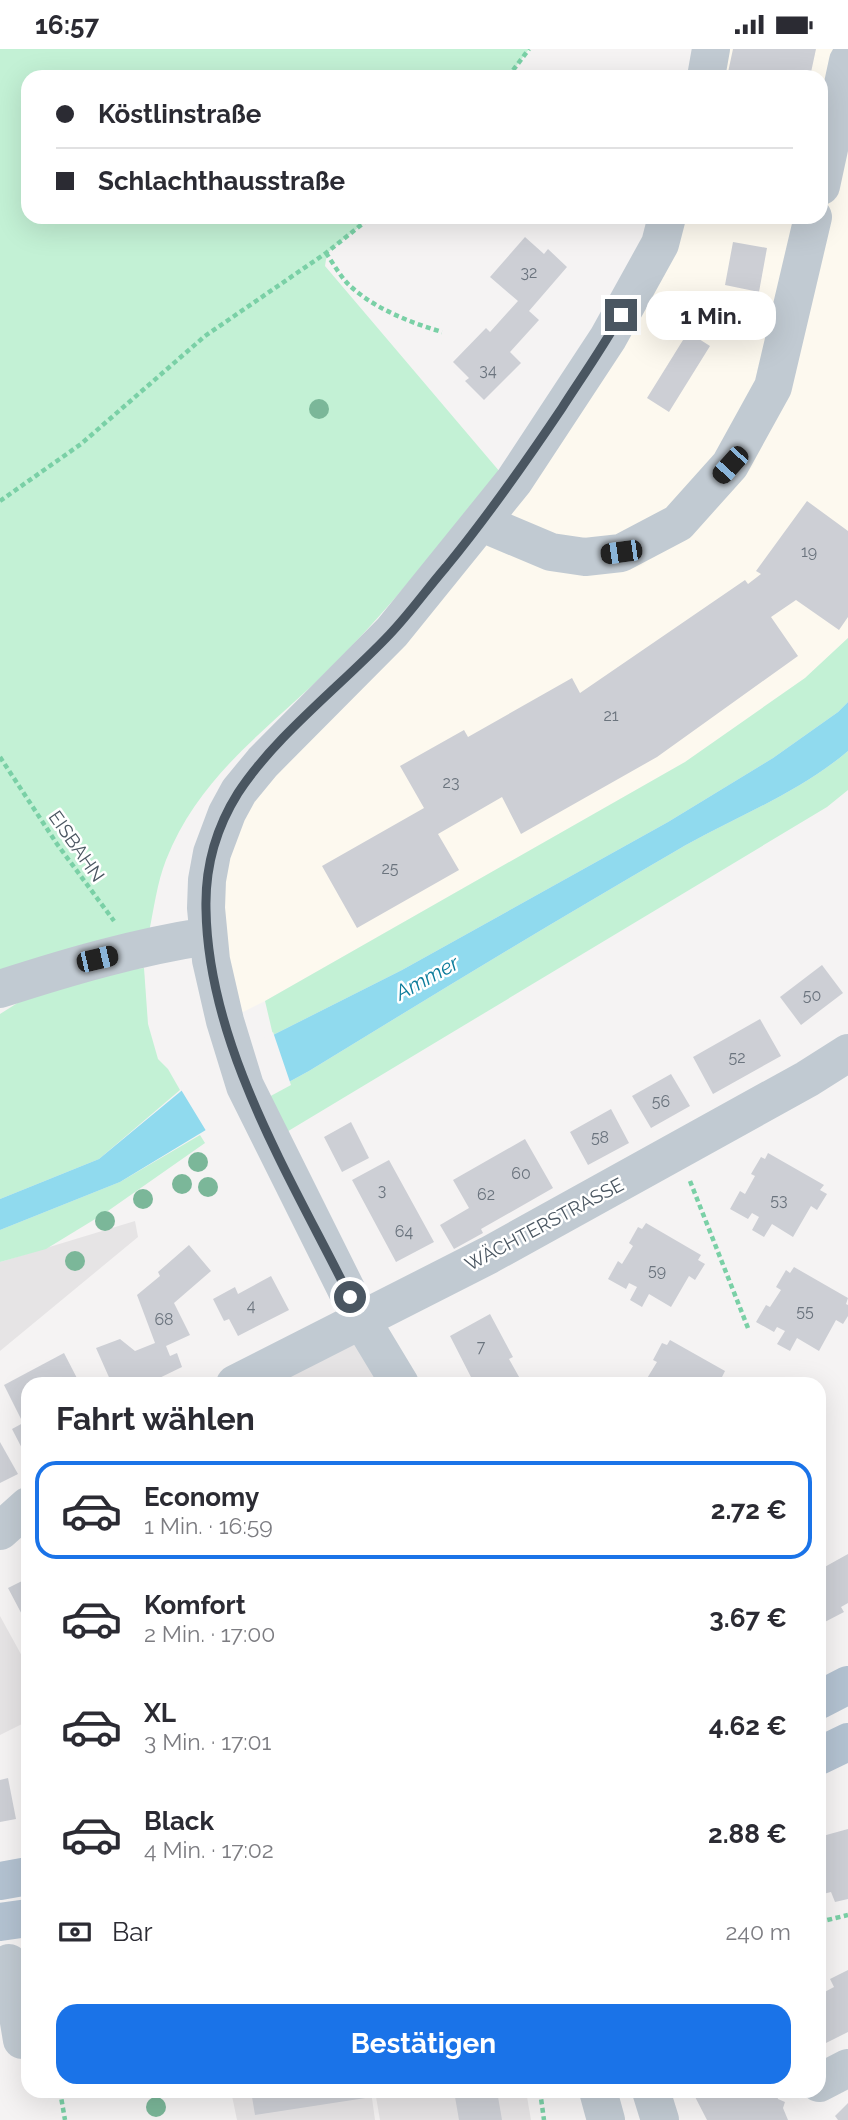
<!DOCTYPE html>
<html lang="de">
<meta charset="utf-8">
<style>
body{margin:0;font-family:Raleway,sans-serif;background:#f2f2f3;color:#2b2b33;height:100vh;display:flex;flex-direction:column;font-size:26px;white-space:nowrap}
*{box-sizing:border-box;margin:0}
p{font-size:23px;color:#7c7c81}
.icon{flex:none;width:38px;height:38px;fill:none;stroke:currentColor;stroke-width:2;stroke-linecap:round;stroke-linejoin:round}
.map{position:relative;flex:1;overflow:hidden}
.side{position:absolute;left:21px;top:1328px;width:805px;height:721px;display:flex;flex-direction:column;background:#fff;border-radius:21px;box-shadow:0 7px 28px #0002}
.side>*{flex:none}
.hud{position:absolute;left:21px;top:21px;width:807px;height:154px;border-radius:21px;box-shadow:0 7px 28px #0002;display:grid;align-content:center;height:154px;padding:0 35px;background:#fff}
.end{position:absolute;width:32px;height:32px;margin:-16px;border:9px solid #4a5661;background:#fff;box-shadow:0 0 0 4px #fff}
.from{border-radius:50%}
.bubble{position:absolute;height:49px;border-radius:21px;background:#fff;box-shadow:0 7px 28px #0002;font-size:23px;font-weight:700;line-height:49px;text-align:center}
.car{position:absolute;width:21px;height:42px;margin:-21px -10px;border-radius:9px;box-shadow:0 0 5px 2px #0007;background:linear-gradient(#222 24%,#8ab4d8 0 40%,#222 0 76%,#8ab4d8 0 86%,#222 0)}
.hud b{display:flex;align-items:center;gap:24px;height:66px;font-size:26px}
.hud b+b{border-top:2px solid #e1e1e2}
.hud i{width:18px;height:18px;background:#2b2b33}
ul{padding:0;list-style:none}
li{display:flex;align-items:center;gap:21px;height:98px;margin:0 14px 10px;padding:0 21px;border:4px solid transparent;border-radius:21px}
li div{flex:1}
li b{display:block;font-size:26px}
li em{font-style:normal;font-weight:700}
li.on{border-color:#1a73e8}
li>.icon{width:63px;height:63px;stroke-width:1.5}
h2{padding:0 35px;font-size:32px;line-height:84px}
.pay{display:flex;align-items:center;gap:18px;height:77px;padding:0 35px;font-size:26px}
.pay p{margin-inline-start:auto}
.action{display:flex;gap:14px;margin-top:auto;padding:14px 35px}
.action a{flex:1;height:80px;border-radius:21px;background:#1a73e8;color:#fff;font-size:28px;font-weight:700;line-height:80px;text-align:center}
.status{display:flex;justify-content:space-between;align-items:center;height:49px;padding:0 35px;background:#fff;direction:ltr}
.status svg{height:19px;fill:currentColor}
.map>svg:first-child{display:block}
</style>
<div class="status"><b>16:57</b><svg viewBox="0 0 49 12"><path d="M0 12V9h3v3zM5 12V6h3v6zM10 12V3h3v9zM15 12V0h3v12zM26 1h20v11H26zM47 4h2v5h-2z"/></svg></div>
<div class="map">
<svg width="848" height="2071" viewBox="0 0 848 2071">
<rect width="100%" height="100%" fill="#f5f3f3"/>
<path fill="#fdf9ef" d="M711,0H848V589L805,629L685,713L265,952L225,972L212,804L392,583L667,168H821V28H706Z"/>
<path fill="#e6e4e5" d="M135,1172L138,1188L0,1302V1213Z
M362,1272L400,1335H235Z
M0,1567L28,1618V1672L0,1686Z
M231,2042H371L375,2071H237Z
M375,2042H526L531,2071H380Z"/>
<path fill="#c3f1d5" d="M0,0H529L508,28H28V168H371L327,204L325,217L500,423C449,484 400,547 345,604C279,674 203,718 166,811C157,834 154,859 149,883L0,933Z
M848,589V653L838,663L773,709L668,773L402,921L273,986L265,952L685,713L805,629Z
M848,702V741L827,758L270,1093L252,1053L309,1022C430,948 551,874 674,803C732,769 796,746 848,702Z
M144,919L148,975L158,1010L168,1020L180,1041L99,1110L0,1150V965L57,929Z
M200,1086L205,1094L105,1164L46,1200L0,1213V1181L120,1133Z"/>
<path fill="#90daee" d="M848,653V702C796,746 732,769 674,803C551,874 430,948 309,1022L252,1053L120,1133L0,1181V1150L99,1110L186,1038L273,986L402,921L668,773L773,709L838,663Z"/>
<path fill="#f5f3f3" d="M273,983L291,1036L254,1056L208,1085L180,1039Z"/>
<path fill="#cdcfd5" d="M733,0H816L810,28H727Z
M525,188L544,205L548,200L567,218L529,262L539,271L510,303L521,314L484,351L465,332L469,329L453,313L486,279L490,283L518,252L490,228Z
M733,193L767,199L759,243L725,236Z
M688,283L710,297L669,363L647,349Z
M807,452L848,482V568L839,581L796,551L771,568L798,607L657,708L521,785L502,748L438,785L459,821L357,879L322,817L424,759L400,717L464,681L468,688L572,629L580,644L745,531L748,535L761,525L756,522Z
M822,916L843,944L801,976L780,948Z
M760,970L781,1007L713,1045L693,1008Z
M671,1025L690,1057L651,1079L632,1047Z
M611,1060L629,1094L588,1116L570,1083Z
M351,1073L369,1109L342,1123L324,1088Z
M525,1090L553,1139L481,1180L483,1184L454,1200L440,1176L469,1159L453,1131Z
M768,1104L824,1136L820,1141L827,1145L817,1161L811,1157L793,1188L772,1175L764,1188L752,1181L759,1168L752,1164L748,1170L730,1160L740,1142L745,1145L755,1127L751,1125L761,1108L765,1110Z
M389,1111L434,1193L396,1213L352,1131Z
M646,1174L701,1206L698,1211L705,1215L695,1231L689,1227L671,1258L649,1245L642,1258L630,1251L637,1238L629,1234L626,1240L608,1230L618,1212L622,1215L633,1197L629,1194L638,1178L642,1180Z
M189,1196L211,1222L174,1254L190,1286L166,1297L170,1307L177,1304L182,1318L147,1335H112L96,1299L120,1290L135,1302L155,1294L137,1246L160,1227L158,1223Z
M794,1218L848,1249L846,1255L848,1256V1267L843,1275L836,1271L819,1302L797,1289L790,1302L777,1295L785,1282L777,1278L774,1283L756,1273L766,1256L770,1258L781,1241L776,1238L786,1221L790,1224Z
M271,1227L289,1261L238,1287L229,1270L224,1272L213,1250L235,1238L238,1245Z
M490,1265L513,1308L509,1310L523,1335H472L470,1331L472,1330L450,1287Z
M670,1291L725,1322L722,1328L729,1332L727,1335H638L642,1329L646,1331L657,1313L653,1311L662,1294L667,1296Z
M64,1304L80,1335H28V1411L12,1380L23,1374L4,1336Z
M0,1393L18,1425L0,1434Z
M848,1505V1554L841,1558L844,1563L819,1576V1527L823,1525L821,1520Z
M28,1529V1577L8,1539Z
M8,1729L16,1770L0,1773V1731Z
M848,1780V1850L835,1853L831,1843L819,1846V1788Z
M848,1921V1983L822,1996L819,1995V1946L834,1938L830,1930Z
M251,2042H371L372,2048L255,2066Z
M454,2042H497L502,2071H459Z
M692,2042H776L778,2050L785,2053L783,2059L788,2071H707Z
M848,2054V2071H838L835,2067Z"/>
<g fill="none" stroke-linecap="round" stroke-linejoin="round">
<path stroke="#7ad0a6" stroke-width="4.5" stroke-dasharray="5 3.5" stroke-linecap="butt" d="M508,28L529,0
M326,204C333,214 340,227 349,236C375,260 409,273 442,283
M0,452L81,395L205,287L326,204L371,168
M0,708L57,795L114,872
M690,1132L748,1279
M819,1873L848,1866
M60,2042L65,2071
M540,2042L544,2071"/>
<path stroke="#c1cad2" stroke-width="38" d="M706,28L711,0
M821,137L848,12
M482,474L551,503L585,508L621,504L678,474L730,416L773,338L813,168
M0,940C68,918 136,898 208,887
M235,1335L489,1206L807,1030L848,1004
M400,1335L362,1272L245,1037L225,972L211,911L206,859L207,831L212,804L227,764L239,742L263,713L392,583L514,432L608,289L660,195L667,168
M0,1482L28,1457
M9,1914L22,1991
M819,2034L848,2019
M598,2042L606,2071
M651,2042L660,2071"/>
<path stroke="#b3c2d1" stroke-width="38" d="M819,1651L848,1636
M819,1707L848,1693
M0,1832L28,1827
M0,1873L28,1869"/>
</g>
<g fill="#7bb799">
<circle cx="319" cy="360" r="10"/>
<circle cx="198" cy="1113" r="10"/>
<circle cx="182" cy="1135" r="10"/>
<circle cx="208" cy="1138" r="10"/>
<circle cx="143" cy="1150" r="10"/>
<circle cx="105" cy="1172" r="10"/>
<circle cx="75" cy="1212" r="10"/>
<circle cx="156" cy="2058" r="10"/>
</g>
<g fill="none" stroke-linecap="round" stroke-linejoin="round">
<path stroke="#4a5661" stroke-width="9" d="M350,1248C291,1129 208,997 206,860C205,819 216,779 238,744C275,687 343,635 390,585C410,564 427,540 446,518C488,467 525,414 562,359C582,328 603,298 621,266"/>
</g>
<g text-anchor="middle" stroke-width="5" stroke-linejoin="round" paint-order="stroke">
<g font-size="16" fill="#6b747e">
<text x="529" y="229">32</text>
<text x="488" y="327">34</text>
<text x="809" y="508">19</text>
<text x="611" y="672">21</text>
<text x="451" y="739">23</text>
<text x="390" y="825">25</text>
<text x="812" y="952">50</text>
<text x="737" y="1014">52</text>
<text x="661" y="1058">56</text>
<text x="600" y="1094">58</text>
<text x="521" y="1130">60</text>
<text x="382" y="1147">3</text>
<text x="486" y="1151">62</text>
<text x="779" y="1157">53</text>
<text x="404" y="1188">64</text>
<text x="657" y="1227">59</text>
<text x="251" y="1262">4</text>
<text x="805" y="1268">55</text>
<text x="164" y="1276">68</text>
<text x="481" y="1303">7</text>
</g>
<g font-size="19" fill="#4a5661" stroke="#fff">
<text transform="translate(77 797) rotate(55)" y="7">EISBAHN</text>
<text transform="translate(544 1175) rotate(-28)" y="7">WÄCHTERSTRASSE</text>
</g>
<g font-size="21" font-style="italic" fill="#0c7c9b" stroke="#fff">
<text transform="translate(427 929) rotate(-29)" y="7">Ammer</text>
</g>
</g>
</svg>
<i class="end from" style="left:350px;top:1248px"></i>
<i class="end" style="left:621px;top:266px"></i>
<div class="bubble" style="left:646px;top:242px;width:130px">1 Min.</div>
<i class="car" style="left:730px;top:416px;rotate:222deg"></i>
<i class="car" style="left:621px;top:503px;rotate:262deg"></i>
<i class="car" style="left:97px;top:910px;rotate:77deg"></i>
<div class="hud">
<b><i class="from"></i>Köstlinstraße</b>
<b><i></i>Schlachthausstraße</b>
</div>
<section class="side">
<h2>Fahrt wählen</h2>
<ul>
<li class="on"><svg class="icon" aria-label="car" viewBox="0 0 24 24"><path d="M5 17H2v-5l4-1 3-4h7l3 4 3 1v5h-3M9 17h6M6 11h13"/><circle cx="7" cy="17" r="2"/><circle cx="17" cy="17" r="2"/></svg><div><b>Economy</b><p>1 Min. · 16:59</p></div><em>2.72 €</em></li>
<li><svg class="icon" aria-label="car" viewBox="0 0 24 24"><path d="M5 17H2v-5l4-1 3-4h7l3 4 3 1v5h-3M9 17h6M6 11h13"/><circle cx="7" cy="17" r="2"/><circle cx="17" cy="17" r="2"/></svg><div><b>Komfort</b><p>2 Min. · 17:00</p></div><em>3.67 €</em></li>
<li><svg class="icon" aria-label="car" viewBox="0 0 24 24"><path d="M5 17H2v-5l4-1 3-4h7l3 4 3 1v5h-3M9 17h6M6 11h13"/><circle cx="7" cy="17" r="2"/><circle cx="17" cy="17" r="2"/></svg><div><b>XL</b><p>3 Min. · 17:01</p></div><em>4.62 €</em></li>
<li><svg class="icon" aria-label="car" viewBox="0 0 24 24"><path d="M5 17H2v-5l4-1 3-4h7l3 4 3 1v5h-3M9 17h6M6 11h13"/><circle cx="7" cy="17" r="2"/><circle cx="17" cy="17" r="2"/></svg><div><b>Black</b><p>4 Min. · 17:02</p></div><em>2.88 €</em></li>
</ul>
<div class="pay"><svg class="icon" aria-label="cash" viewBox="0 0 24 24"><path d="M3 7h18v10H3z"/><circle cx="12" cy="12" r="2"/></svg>Bar<p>240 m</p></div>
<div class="action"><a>Bestätigen</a></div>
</section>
</div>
